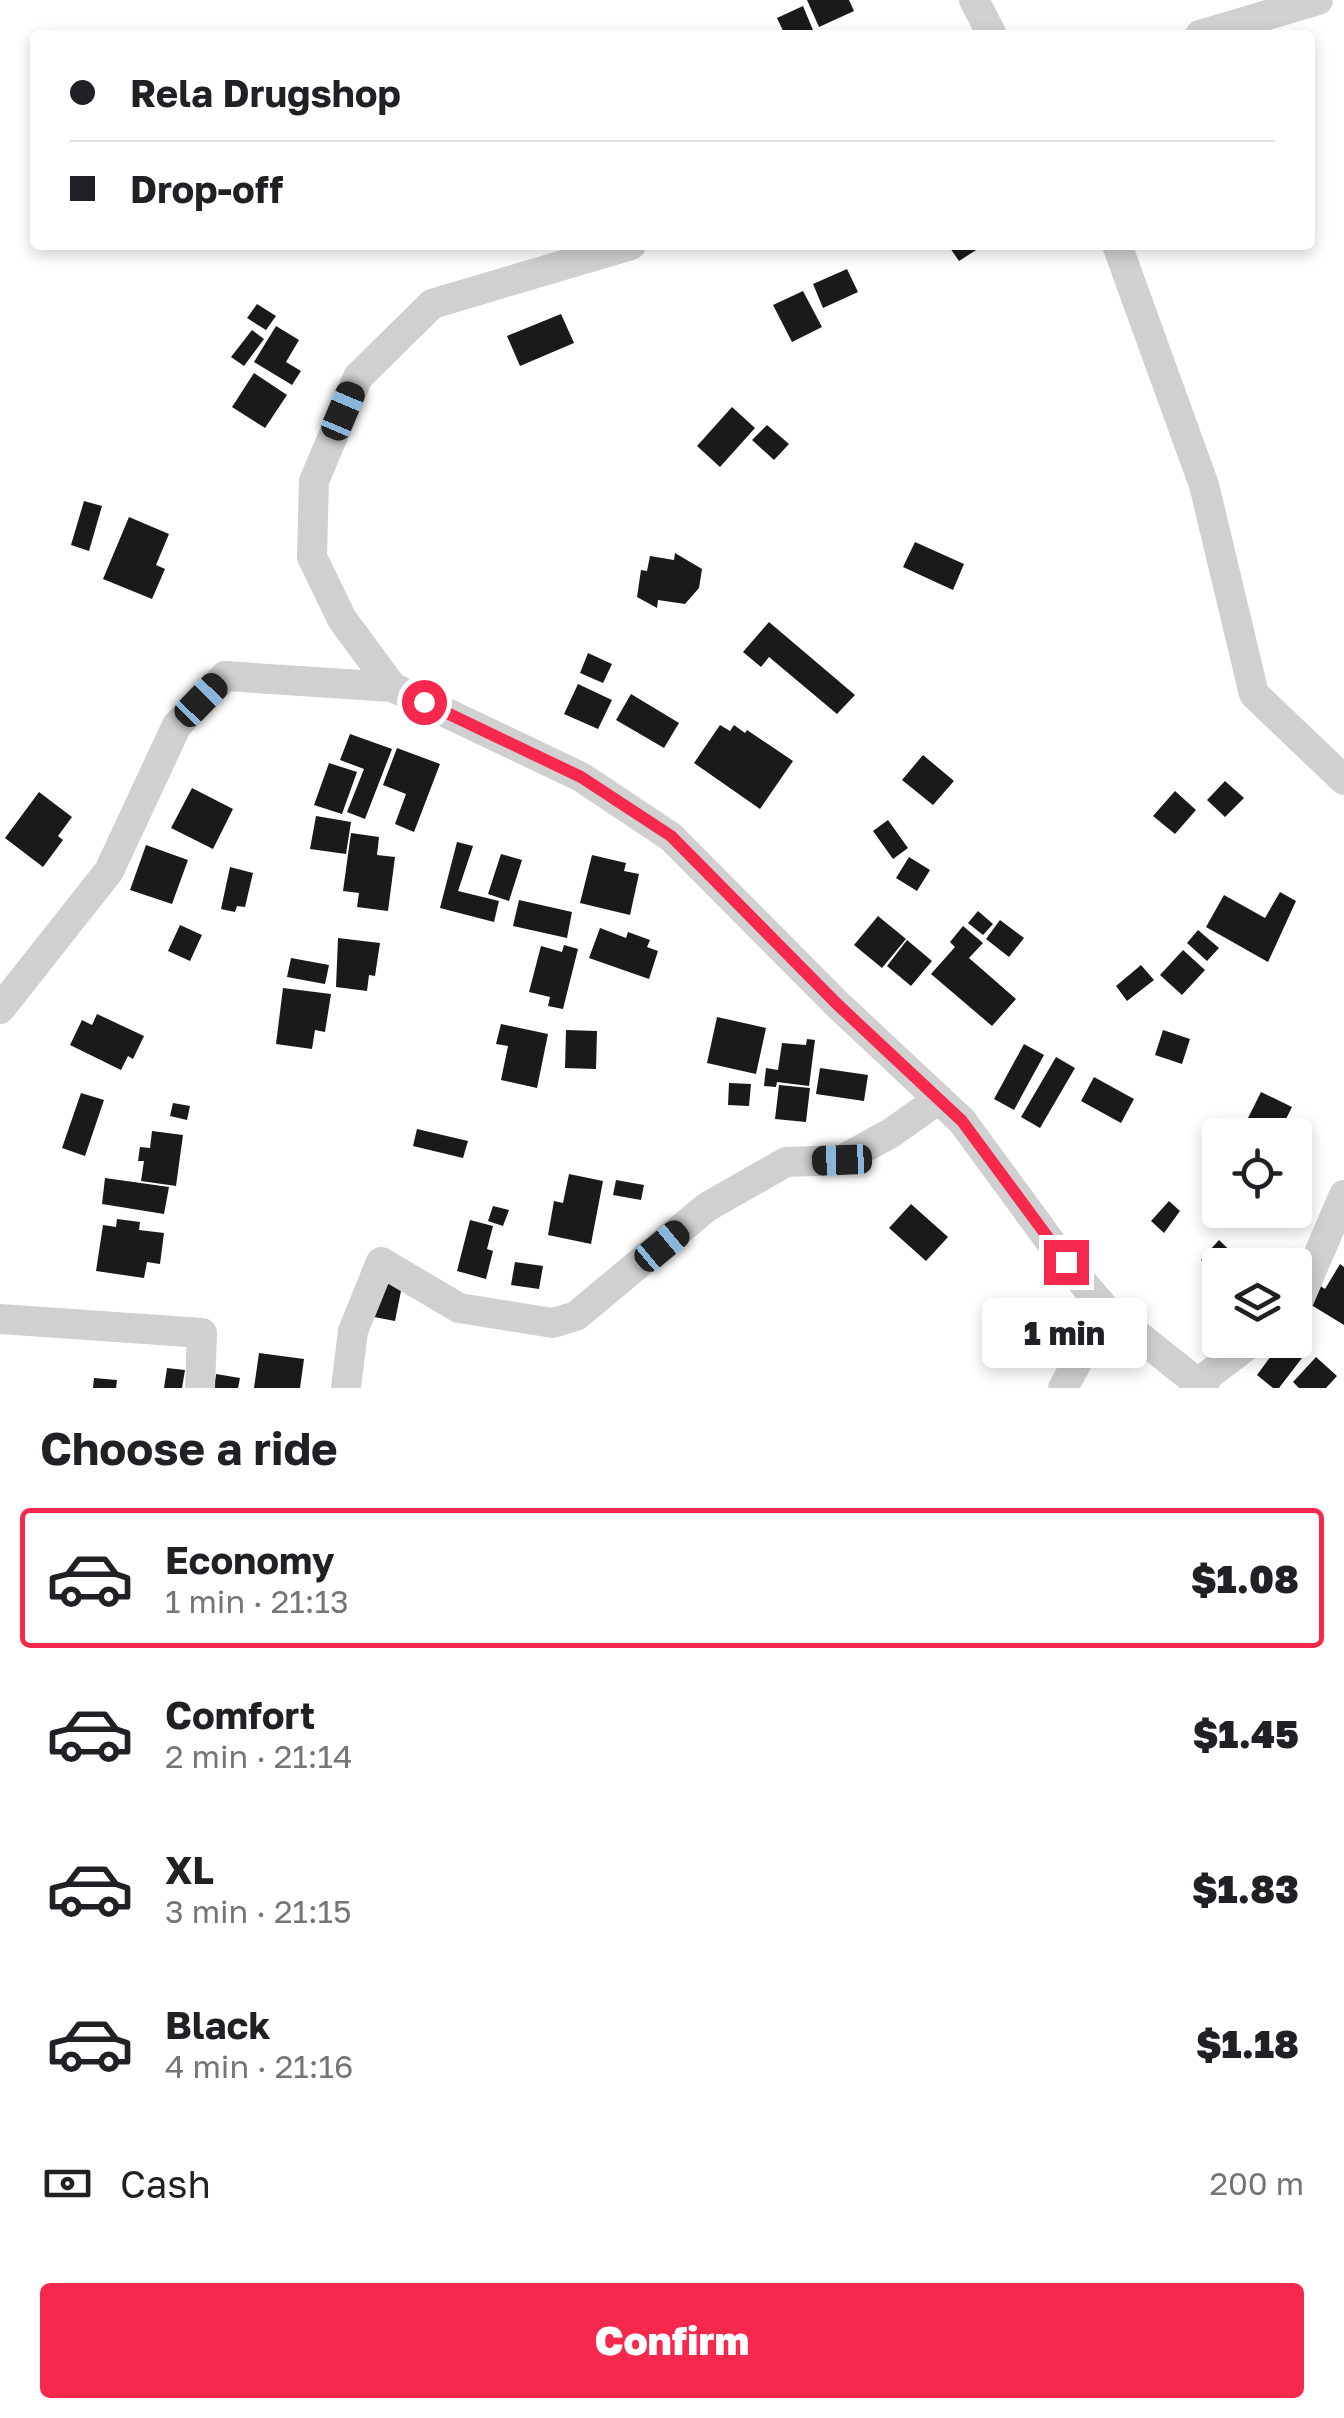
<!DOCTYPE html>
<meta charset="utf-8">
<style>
body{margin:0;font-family:"Golos Text",sans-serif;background:#f6f6f6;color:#202124;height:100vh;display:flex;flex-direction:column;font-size:38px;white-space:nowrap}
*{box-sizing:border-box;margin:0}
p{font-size:32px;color:#757577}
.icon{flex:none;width:55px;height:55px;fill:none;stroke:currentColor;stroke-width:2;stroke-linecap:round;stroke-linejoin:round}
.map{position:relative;height:1388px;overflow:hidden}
.side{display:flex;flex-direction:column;background:#fff;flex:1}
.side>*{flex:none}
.top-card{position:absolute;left:30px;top:30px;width:1285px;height:220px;border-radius:10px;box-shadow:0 5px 15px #0003;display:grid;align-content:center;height:220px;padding:0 40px;background:#fff}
.buttons{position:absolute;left:1202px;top:1118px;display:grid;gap:20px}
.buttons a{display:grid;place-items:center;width:110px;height:110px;border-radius:10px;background:#fff;box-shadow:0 5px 15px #0003;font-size:50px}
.end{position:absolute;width:45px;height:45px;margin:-22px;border:12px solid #f7284d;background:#fff;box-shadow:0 0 0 5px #fff}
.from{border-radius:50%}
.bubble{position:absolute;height:70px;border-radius:10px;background:#fff;box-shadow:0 5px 15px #0003;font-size:32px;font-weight:800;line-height:70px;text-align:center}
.car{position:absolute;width:30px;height:60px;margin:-30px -15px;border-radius:12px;box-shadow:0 0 8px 2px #0007;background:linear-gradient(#222 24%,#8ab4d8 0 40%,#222 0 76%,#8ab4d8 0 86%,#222 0)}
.top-card b{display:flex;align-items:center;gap:35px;height:95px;font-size:38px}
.top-card b+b{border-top:2px solid #e0e0e0}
.top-card i{width:25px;height:25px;background:#202124}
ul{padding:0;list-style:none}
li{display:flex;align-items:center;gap:30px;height:140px;margin:0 20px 15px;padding:0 20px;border:5px solid transparent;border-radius:10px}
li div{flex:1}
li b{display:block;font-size:38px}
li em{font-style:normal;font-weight:800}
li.active{border-color:#f7284d}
li>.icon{width:90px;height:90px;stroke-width:1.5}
h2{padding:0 40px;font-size:45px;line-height:120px}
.pay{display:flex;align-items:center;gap:25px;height:110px;padding:0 40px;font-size:38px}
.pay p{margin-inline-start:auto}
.primary-button{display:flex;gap:20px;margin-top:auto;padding:20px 40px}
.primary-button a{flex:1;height:115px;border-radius:10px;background:#f7284d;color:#fff;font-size:40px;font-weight:800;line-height:115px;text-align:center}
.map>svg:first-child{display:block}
</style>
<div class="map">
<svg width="1344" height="1388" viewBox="0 0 1344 1388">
<rect width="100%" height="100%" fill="#fff"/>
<path fill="#1a1a1a" d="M807,0H849L854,11L819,27Z
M803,6L815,35H785L777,18Z
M948,245H984L959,261Z
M847,269L858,292L823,308L813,284Z
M803,291L822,327L792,342L773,305Z
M257,304L276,316L266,330L247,318Z
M561,314L574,343L520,366L507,336Z
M276,326L299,340L286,362L301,371L292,385L254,362Z
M252,330L264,339L244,366L231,357Z
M254,373L287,395L265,428L232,407Z
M732,407L755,428L720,467L697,446Z
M767,425L789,444L774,460L752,440Z
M84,501L102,506L89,551L71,545Z
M129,517L169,534L156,565L165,569L152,599L103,579Z
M915,542L964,564L953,590L903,567Z
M675,553L702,569L699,588L685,604L658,600L657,608L637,597L641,570L647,571L650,556L674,560Z
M769,622L855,695L837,714L769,657L761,667L743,652Z
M588,653L612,664L603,683L580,673Z
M578,684L612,700L598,729L564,714Z
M631,694L679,723L664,748L616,720Z
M720,725L730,731L734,725L745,733L747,730L793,761L760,809L694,763Z
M350,734L392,749L365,819L347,812L364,769L340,760Z
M397,748L440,764L414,832L395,824L406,794L383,785Z
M923,755L954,781L933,805L902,780Z
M329,763L357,772L342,814L314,805Z
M1225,781L1244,798L1225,817L1207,800Z
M192,788L233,809L213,849L171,828Z
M1175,791L1196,810L1175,834L1153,816Z
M39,792L72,817L58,836L63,840L43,867L5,838Z
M316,816L351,822L346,854L310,849Z
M888,820L908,848L893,859L873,831Z
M351,833L379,837L377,855L395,857L388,911L357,907L359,893L343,891Z
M457,842L473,846L458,891L499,901L494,922L440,908Z
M146,845L188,860L172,904L130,890Z
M501,854L522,860L509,901L488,894Z
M592,855L626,863L624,871L639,874L630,915L580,903Z
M909,857L930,870L917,891L896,878Z
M230,867L253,873L245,907L237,906L235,912L221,909Z
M1280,892L1296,901L1268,962L1206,927L1224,895L1265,918Z
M519,900L572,912L567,938L513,926Z
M978,911L993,924L983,935L968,923Z
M878,916L906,939L882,968L854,945Z
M1000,920L1024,938L1009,957L986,939Z
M180,925L202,935L190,961L168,951Z
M963,926L983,943L969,958L1016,999L992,1026L931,974L955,947L950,942Z
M600,928L626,938L628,932L650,940L647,947L658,951L649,979L589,958Z
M1198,930L1219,948L1207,961L1187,943Z
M338,938L380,943L375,976L369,975L367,991L336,987Z
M907,940L932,961L911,986L887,966Z
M564,945L578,949L563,1009L548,1006L550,997L529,992L541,946L562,952Z
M1183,950L1205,970L1182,995L1160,975Z
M291,958L329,965L325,984L287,977Z
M1141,965L1154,980L1127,1001L1116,986Z
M283,988L331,994L325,1032L315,1030L312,1049L276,1044Z
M97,1014L144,1036L133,1059L128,1056L121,1070L70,1045L82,1020L92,1025Z
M717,1017L766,1028L756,1074L707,1063Z
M501,1024L548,1034L537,1088L501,1080L508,1046L496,1044Z
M566,1030L597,1031L596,1069L565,1068Z
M1163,1030L1190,1039L1182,1064L1155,1055Z
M807,1039L815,1040L809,1086L777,1082L776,1087L764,1086L766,1068L778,1070L782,1043L806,1045Z
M1024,1044L1044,1055L1014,1110L994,1099Z
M1056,1057L1075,1068L1040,1128L1021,1117Z
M820,1068L868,1075L864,1101L816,1094Z
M1094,1077L1134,1099L1121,1123L1081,1101Z
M729,1083L751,1084L749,1106L728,1105Z
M779,1085L810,1088L806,1122L775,1119Z
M1261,1092L1292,1107L1278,1135L1246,1122Z
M81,1093L104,1100L85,1156L62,1148Z
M173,1103L190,1106L187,1120L170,1116Z
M417,1129L468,1141L463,1158L413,1146Z
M152,1131L183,1135L176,1186L141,1181L144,1161H138L140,1147L150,1148Z
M569,1174L603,1181L591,1244L548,1235L554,1201L563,1203Z
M105,1178L169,1187L164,1214L102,1204Z
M616,1180L644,1185L641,1200L613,1195Z
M1169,1201L1180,1211L1164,1233L1151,1221Z
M911,1204L948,1237L926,1261L889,1228Z
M493,1206L509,1210L503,1226L488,1221Z
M117,1219L140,1222L139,1230L164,1233L160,1264L147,1262L144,1278L96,1271L103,1225L116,1227Z
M470,1220L493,1226L487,1249L493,1251L486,1279L457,1271Z
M1219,1240L1245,1265H1220V1279L1201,1260Z
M515,1262L543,1266L539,1289L511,1285Z
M1340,1264L1344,1267V1325L1308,1303L1319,1285L1325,1289Z
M380,1282L402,1286L395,1321L374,1317Z
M1281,1342L1302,1358L1279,1388H1273L1257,1375Z
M259,1353L304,1359L300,1388H254Z
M1316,1357L1337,1376L1326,1388H1299L1293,1382Z
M167,1368L185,1370L182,1388H164Z
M216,1374L240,1378L238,1388H214Z
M94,1378L117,1380L116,1388H93Z"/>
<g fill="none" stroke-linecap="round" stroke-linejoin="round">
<path stroke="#d0d0d0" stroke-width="30" d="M974,0L992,35
M1200,35L1318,0
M631,245L432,304L358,377L314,481L312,557L342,619L392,687L581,777L671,837L837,1004L962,1121L1066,1263L1106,1310L1204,1388
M1117,245L1204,485L1254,694L1344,780
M0,1009L109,871L177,725L225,676L392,687
M1295,1309L1344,1195
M0,1319L202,1333L200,1388
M1198,1383L1254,1340
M346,1388L353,1331L381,1262L459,1308L553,1323L576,1316L707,1207L786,1162L842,1160L891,1133L939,1099
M1063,1388L1106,1310"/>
</g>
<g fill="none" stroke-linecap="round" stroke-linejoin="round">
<path stroke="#f7284d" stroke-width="12" d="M424,702L581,777L671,836L837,1004L962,1121L1066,1262"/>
</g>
</svg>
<div class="buttons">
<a><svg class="icon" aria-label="locate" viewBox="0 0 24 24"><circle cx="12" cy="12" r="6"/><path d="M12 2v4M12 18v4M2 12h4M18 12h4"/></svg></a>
<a><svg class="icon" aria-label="layers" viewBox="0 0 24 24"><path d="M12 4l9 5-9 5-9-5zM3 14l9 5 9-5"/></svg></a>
</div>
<i class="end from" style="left:424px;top:702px"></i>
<i class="end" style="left:1066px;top:1262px"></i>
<div class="bubble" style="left:982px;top:1298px;width:165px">1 min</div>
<i class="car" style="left:343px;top:411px;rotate:23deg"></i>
<i class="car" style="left:201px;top:700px;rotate:44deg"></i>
<i class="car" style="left:842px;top:1160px;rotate:268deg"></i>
<i class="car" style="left:662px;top:1246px;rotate:50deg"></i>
<div class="top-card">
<b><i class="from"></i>Rela Drugshop</b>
<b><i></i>Drop-off</b>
</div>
</div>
<section class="side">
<h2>Choose a ride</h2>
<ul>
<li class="active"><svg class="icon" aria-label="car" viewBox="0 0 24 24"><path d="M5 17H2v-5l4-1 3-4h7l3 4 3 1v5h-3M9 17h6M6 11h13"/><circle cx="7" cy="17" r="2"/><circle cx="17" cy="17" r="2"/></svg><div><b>Economy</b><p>1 min · 21:13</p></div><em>$1.08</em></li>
<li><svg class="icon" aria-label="car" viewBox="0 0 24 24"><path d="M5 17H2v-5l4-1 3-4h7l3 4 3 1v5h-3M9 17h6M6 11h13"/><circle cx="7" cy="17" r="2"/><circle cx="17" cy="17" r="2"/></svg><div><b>Comfort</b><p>2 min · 21:14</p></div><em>$1.45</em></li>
<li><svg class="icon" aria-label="car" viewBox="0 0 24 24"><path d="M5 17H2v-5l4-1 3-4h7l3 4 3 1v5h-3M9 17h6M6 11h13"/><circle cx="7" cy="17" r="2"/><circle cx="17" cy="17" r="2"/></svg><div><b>XL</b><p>3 min · 21:15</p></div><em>$1.83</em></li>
<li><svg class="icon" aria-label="car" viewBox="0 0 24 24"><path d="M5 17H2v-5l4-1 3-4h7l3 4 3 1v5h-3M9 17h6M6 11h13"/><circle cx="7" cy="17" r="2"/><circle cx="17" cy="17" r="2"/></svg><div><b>Black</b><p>4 min · 21:16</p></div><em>$1.18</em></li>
</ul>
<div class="pay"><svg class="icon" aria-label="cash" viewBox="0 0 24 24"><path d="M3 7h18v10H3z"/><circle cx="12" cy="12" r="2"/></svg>Cash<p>200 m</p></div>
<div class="primary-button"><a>Confirm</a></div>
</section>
